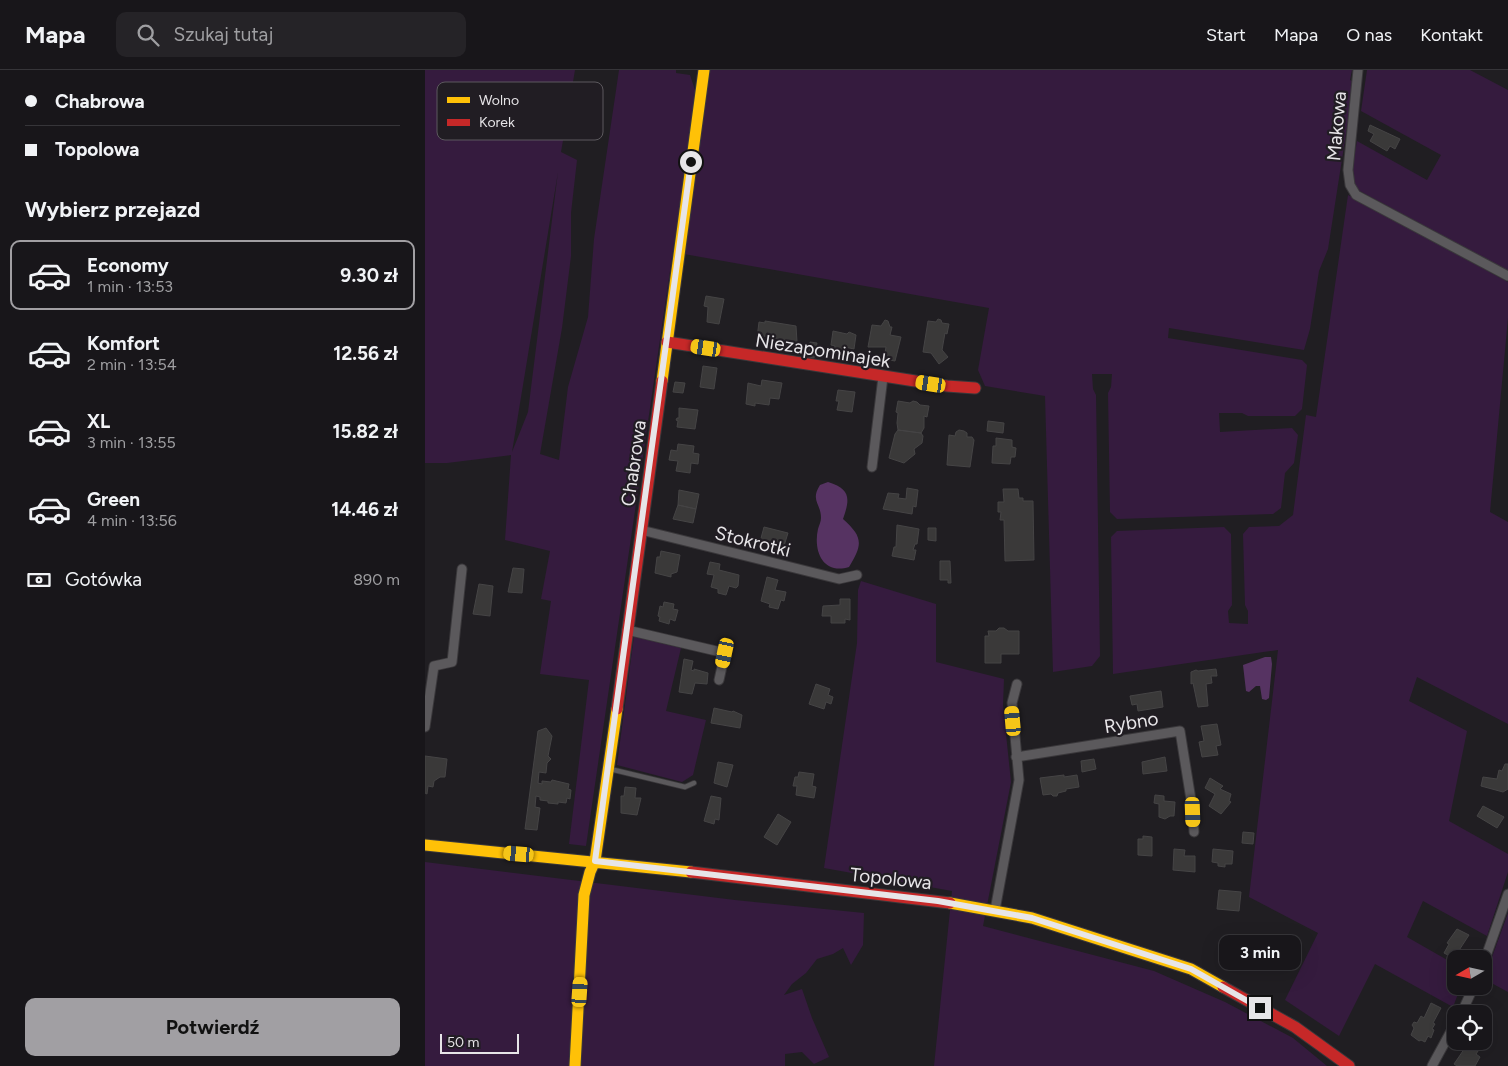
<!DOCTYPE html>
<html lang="pl">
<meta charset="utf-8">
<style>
body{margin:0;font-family:Figtree,sans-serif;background:#252327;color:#f1f3f6;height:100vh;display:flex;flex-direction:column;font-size:19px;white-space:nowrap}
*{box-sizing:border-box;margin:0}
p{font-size:16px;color:#9f9fa2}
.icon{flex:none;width:28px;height:28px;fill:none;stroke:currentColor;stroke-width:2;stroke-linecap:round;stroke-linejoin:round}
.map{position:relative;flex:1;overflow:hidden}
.panel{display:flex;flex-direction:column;background:#18161a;width:425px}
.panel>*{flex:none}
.guide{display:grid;align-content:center;height:110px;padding:0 25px;background:#18161a}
.needle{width:32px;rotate:261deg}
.controls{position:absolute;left:1022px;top:880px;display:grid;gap:10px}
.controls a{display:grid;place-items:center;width:45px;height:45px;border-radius:10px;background:#18161a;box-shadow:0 5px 20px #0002,0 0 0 1px #363539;font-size:25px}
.scale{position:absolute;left:15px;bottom:12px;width:79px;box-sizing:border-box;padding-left:5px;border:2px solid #e7e5e8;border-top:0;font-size:14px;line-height:18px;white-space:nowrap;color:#e7e5e8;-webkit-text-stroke:4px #211d23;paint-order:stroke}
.end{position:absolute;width:22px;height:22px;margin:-11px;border:6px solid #e7e5e8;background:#111;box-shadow:0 0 0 2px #111}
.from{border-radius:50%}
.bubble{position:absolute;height:35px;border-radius:10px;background:#18161a;box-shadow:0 5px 20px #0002,0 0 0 1px #363539;font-size:16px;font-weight:700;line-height:35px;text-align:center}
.car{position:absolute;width:15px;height:30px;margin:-15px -8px;border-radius:6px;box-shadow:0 0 4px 1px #0007;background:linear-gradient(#f5c518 24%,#345 0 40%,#f5c518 0 76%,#345 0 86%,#f5c518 0)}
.guide b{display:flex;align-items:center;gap:18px;height:48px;font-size:19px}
.guide b+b{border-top:1px solid #363539}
.guide i{width:12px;height:12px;background:#f1f3f6}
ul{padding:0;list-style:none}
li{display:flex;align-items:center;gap:15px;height:70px;margin:0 10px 8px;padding:0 15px;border:2px solid transparent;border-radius:10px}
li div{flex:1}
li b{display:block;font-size:19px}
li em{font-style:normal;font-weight:700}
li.current{border-color:#a19fa3}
li>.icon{width:45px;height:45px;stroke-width:1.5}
h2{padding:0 25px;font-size:22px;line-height:60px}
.pay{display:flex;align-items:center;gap:12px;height:55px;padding:0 25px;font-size:19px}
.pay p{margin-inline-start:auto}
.action{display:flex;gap:10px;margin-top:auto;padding:10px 25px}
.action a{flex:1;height:58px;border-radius:10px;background:#a19fa3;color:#111;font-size:20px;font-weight:700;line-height:58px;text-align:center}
header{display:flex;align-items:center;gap:30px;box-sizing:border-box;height:70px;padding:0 25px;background:#18161a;border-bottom:1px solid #363539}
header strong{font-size:24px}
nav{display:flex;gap:28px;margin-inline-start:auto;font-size:18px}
.search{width:350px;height:45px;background:#252327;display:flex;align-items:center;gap:12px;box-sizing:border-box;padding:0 18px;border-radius:10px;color:#9f9fa2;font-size:19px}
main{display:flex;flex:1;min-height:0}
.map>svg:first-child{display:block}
</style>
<header>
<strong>Mapa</strong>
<div class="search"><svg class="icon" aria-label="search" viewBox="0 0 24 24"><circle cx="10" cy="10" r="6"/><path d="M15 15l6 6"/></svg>Szukaj tutaj</div>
<nav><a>Start</a><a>Mapa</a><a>O nas</a><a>Kontakt</a></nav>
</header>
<main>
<section class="panel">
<div class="guide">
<b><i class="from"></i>Chabrowa</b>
<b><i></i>Topolowa</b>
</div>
<h2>Wybierz przejazd</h2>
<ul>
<li class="current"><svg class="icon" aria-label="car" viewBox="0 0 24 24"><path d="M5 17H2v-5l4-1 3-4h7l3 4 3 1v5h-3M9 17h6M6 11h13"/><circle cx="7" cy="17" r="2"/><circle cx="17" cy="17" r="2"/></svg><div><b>Economy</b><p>1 min · 13:53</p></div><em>9.30 zł</em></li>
<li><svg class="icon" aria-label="car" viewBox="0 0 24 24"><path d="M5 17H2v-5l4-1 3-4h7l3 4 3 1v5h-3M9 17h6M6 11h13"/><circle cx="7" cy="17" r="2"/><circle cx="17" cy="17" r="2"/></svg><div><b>Komfort</b><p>2 min · 13:54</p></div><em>12.56 zł</em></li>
<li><svg class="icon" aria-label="car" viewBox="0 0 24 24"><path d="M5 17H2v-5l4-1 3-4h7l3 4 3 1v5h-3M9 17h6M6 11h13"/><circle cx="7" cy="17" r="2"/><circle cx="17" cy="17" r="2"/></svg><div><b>XL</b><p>3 min · 13:55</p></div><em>15.82 zł</em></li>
<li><svg class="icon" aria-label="car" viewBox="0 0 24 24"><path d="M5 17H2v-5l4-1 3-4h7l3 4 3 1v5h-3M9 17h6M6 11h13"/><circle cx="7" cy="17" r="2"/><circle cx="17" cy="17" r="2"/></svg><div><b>Green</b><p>4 min · 13:56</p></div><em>14.46 zł</em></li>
</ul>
<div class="pay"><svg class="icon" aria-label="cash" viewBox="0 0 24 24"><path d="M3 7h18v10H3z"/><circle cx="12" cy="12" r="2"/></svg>Gotówka<p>890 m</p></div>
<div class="action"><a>Potwierdź</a></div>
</section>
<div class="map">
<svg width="1083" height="996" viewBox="0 0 1083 996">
<rect width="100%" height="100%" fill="#201e22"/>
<path fill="#351b3e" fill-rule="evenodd" d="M0,0H150L136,82L152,90L146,143V186L137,258L115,384L134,390L143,317L163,247L169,169L194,0H251V3L265,5L271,23L161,776L144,774L164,610L115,604L126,531L116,529L125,481L80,470L86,385L22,393H0ZM133,102L103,342L87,382Z
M283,0H927L925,10L929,12L903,179L894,201L885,259L879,280L744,258L743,268L877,290L882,295L877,339L870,346H823L817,343H794L795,362L867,358L873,365L869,393L860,403L856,438L848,444L692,449L685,442L683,323L686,317L687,304H667L668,319L671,325L675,586L667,596L628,602L620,326L560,316L553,300L564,238L259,184Z
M942,0H1045L1083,20V201L931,119L926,105L932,71L1002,110L1016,85L936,41Z
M923,125L1083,212V248L1065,442L1083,452V654L992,607L984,631L1042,661L1024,751L1083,784V802L1062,866L998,831L982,867L1031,895V916H1036L1028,937L950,894L914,966L860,930L893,863L824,827L853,580L688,604L686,467L692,461L799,457L806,464L807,535L803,541L804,553L823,554V541L820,535L818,464L824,457L854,456L868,445L881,345L891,347Z
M436,511L511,534V592L579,609L578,635L586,712L558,856L729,901L800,932L868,968L902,996H509L527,821L399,798L432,573L433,520Z
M209,566L256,578L241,641L281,650L268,705L257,712L192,695Z
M0,792L310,830L439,843L438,875L426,895L418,878L408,884L392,889L381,903L367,914L359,925L377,919L387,948L404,987L389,994L377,982L360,984V996H0Z
M1083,843V922L1059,909Z"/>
<path fill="#563362" d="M403,412C426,419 425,429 418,449C438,467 438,474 424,497C398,505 388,481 393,459C394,455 396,452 396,448C396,433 385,431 395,415Z
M840,587H846L847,594L844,628L841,630L837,629L835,616H831L824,622L821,621L818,595Z"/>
<path fill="#3a3939" stroke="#454445" d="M945,55L975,69L970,79L965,76L962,81L945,71L949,64L943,61Z
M281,226L299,229L294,254L282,252L283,237L279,236Z
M513,249L516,250L517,253L524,254L522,264L520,263L517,280L523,287L514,294L506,283L498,282L503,251L511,252Z
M460,250L463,251L465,257H467L465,265L476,267L470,291L459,289L461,277H443L447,255L456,256Z
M340,251L371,256L372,272L339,266L338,269L332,268L334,252L340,253Z
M408,261L422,264L424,262L431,265L429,279L420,277L418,284L409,283L410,276L406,275Z
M385,272L392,273L389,288L383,287Z
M278,296L292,298L289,319L275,317Z
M337,310L357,313L354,329L345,328L344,335L330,333V336L321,334L323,313L336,316Z
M250,312L260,313L258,323L248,322Z
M413,320L430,322L427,342L412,340L414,331H411Z
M473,331L485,333L488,331L492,332L495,335L504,336L502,347L499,346V358L496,363L473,360L472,353L473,343L471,342Z
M254,338L273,340L270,359L252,357L253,351L251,350L252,348H254Z
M563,351L579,353L578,363L562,361Z
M473,360L496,363L498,366L497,373L489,379L490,384L479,393L464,388L470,364Z
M534,360L539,361L542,363V367H547L549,370L545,397L522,395L524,365L530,366L531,362Z
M571,368L587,370V377L591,378L590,387H586L585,394L567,393L568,376H571Z
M253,374L269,376L268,383L274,384L273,394L266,393L265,403L251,401L253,391L244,390L246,380L252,381Z
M482,418L493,420L491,437L488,436L487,444L458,439L463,423L474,424L473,428L481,429Z
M578,419H593L594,428H598V431H608L609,490L580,491L579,450H575L576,442H573V432H579Z
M254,420L274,424L271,439L253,435Z
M253,435L271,439L268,453L248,449Z
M472,455L494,459L492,474H490L488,480H491L489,490L467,486L469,477H471Z
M339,457L363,463L358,479L335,472Z
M503,458H511V471L503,470Z
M236,481L255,485L252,502L246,504V507L230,503L232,487H235Z
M515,491H525L526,513H523V510H515Z
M285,492L295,494L294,500L314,505L313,516L311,518L304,516L301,525L293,523V519L286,517L289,505L282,504Z
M88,498L99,499L97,523L83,522Z
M342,507L353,510L350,520L361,522L359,531L356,530L353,539L344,537L345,534L336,531Z
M54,514L68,516L65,546L48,544Z
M415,529H425V550L420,549V553H406V546H397L398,536L415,535Z
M239,532L249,534L248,539L253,540L250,551L245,549L244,554L234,551L235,547L233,546L235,536L238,537Z
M574,558H579L583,561H594V584H576V593H560V566H564L563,561H571Z
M259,589L268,591L266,600L269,601V599L283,603L282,614L270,613L267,624L254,622Z
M791,599L792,606H786L787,613L781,614L783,636L773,637L768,613L766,614V602L771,600L773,601Z
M391,614L405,619L403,625L408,627L406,634L401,632L399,639L384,634Z
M736,621L738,637L713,641L712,634L707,635L705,626Z
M289,638L307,642L308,641L317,645L315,658L286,653Z
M792,654L796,675L791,676L793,685L777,687L774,672L779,671L776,656Z
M121,658L127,666L123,686L126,689L122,693L121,703L114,702L113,713L117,714V711L126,712L127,710L144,714L143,719L146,720L145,729L142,728L141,733L133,732V734L123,733V731L115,730V727L111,726L110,737L115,738L112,760L100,759L113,661Z
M0,686L22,689L20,707H15L9,711L8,717L3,716L2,724L0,723Z
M740,687L742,701L718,704L717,692Z
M669,689L671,699L657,702L656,691Z
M293,692L308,695L302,717L289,713Z
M1080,694H1083V719L1078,722L1056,716L1058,707L1072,709L1074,700L1077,701Z
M374,702L389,704L387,716L391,717L389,728L371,725L372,716H368L370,707H373Z
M639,705V707L652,705L654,717L641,719V721L633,723L632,726H628L626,724L618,725L615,708Z
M785,708L798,716L795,719L806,724L804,731L806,732L796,744L784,736L790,724L780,718Z
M200,717L211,718L210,728H216L212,745L196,743V726H199Z
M730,725L739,726V731L750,732L749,746H745L740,749L734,747V734L729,733Z
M286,726L296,728L294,750L290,749L289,754L279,751Z
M1058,736L1079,747L1072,758L1052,746Z
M353,744L366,752L352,775L339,767Z
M818,762L829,763L828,774L817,773Z
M718,766L727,767V786L713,785V769H718Z
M749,779L760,780L759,786H770V802L748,800Z
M788,779L808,781L807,794H800V797L793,796V793L787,792Z
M794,820L816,822L814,841L792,839Z
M1032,859L1044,865L1029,888L1019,883L1024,874L1022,873Z
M844,867L867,877L865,882L866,885L861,888L858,894L846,889L848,886L832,878L828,885L822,882L829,869L839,874Z
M1006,933L1016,938L1008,953L1010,954L1007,959L1009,960L1006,968L1003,966L1000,972L996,970L994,971L986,965L989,958L987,955L989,952L992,953L996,946L999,948Z
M1039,971H1060L1051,984L1055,987L1050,996H1032L1029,994L1042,975L1038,973Z"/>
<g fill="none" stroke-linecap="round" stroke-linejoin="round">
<g stroke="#3a383b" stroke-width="6">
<path id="lane" d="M185,699L260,717L269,713"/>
</g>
<g stroke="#3a383b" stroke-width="11">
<path id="street" d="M933,0L923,100L925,115L931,125L1083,206
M447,397L458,307
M216,460L414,509L432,505
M202,560L300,583L294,610
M0,657L9,596L27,592L37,499
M591,687L755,661L768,742L769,762
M570,840L594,710L587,633L592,614
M1059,892L1083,824
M1036,944L1049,916
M1007,996L1031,952"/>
</g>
<g stroke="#3a383b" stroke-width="13">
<path id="slow" d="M237,311L279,0
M0,775L266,802
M525,833L607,848L766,899L798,917
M150,996L159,825L165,802L170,791L192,639"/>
</g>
<g stroke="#3a383b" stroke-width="13">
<path id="jam" d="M242,272L522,316L550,318
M192,639L237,311
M266,802L525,833
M798,917L870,957L924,996"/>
</g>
<use href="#lane" stroke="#5b595c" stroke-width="4.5"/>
<use href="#street" stroke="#5b595c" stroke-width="9"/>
<use href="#slow" stroke="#ffc107" stroke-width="11"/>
<use href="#jam" stroke="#c62828" stroke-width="11"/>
</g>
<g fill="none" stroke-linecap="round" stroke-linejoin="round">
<path stroke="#e7e5e8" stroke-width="6" d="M266,92L170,791L513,831L607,848L766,899L835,938"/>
</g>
<g text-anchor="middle" stroke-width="4.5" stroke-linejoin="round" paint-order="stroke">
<g font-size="19" fill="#e7e5e8" stroke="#211d23">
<text transform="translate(911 56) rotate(-85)" y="7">Makowa</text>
<text transform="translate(398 280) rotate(9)" y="7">Niezapominajek</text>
<text transform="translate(208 393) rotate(-82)" y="7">Chabrowa</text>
<text transform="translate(328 471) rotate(14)" y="7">Stokrotki</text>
<text transform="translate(706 652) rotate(-9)" y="7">Rybno</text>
<text transform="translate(466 808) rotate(6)" y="7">Topolowa</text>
</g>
</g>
<rect x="12" y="12" width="166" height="58" rx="8" fill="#211d23" stroke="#5c595e" stroke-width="1"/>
<rect x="22" y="27" width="23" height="6" fill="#ffc107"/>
<rect x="22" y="49" width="23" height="7" fill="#c62828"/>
<g font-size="14" fill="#e7e5e8">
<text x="54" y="35">Wolno</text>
<text x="54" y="57">Korek</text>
</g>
</svg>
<div class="controls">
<a><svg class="needle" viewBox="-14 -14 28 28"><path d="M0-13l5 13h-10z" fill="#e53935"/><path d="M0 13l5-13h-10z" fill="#9f9fa2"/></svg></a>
<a><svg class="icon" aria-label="locate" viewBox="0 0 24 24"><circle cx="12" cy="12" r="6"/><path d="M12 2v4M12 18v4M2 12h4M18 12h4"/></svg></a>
</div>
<div class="scale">50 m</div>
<i class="end from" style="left:266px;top:92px"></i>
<i class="end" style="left:835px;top:938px"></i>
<div class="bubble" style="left:794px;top:865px;width:82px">3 min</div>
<i class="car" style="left:281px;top:278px;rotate:279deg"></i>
<i class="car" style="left:506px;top:314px;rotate:279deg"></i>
<i class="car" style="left:300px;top:583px;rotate:192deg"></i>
<i class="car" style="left:588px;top:651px;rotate:355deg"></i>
<i class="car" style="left:768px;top:742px;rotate:178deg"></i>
<i class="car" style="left:94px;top:784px;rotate:275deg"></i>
<i class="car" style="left:155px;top:922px;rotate:4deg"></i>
</div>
</main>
